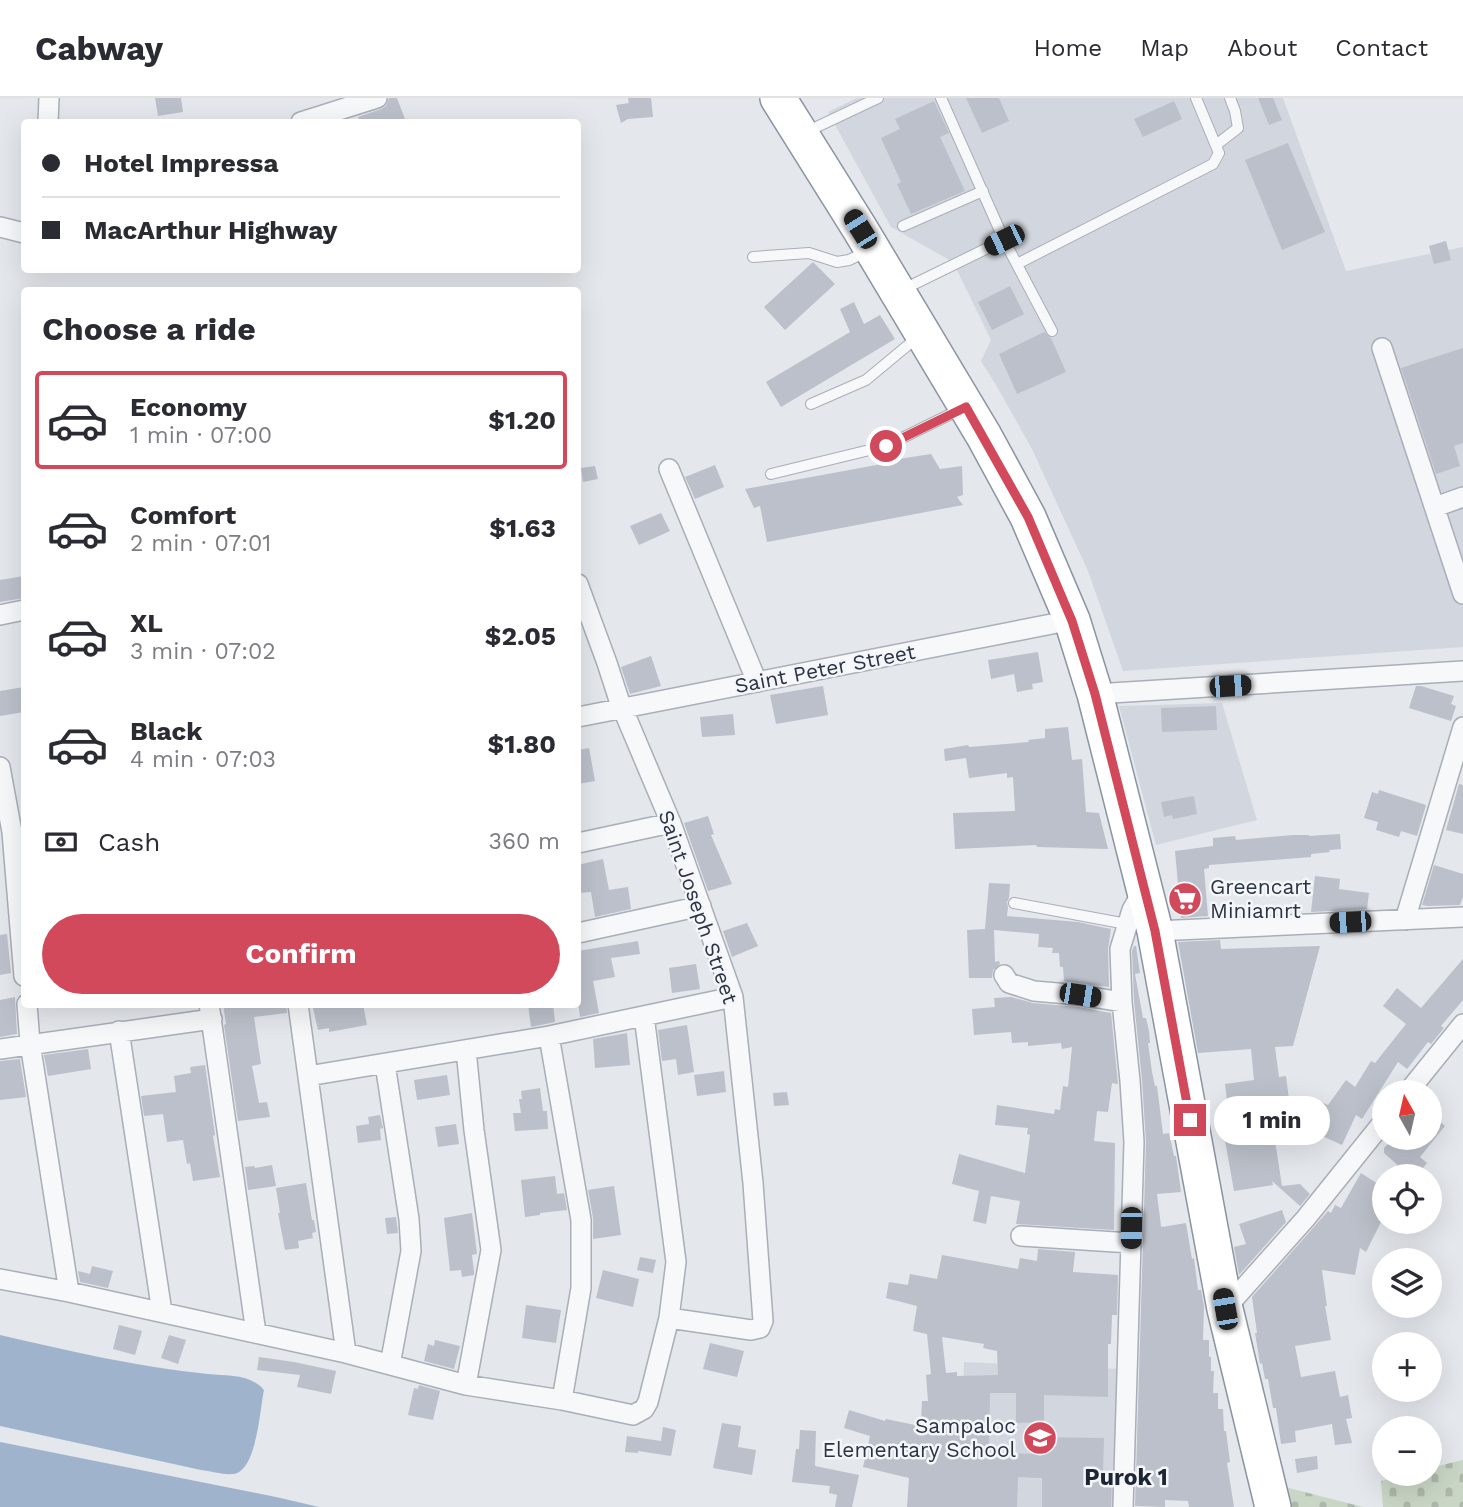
<!DOCTYPE html>
<meta charset="utf-8">
<style>
body{margin:0;font-family:"Work Sans",sans-serif;background:#f7f7f7;color:#2b2b33;height:100vh;display:flex;flex-direction:column;font-size:26px;white-space:nowrap}
*{box-sizing:border-box;margin:0}
p{font-size:23px;color:#7c7c81}
.icon{flex:none;width:38px;height:38px;fill:none;stroke:currentColor;stroke-width:2;stroke-linecap:round;stroke-linejoin:round}
.map{position:relative;flex:1;overflow:hidden}
.side{position:absolute;left:21px;top:189px;width:560px;height:721px;display:flex;flex-direction:column;background:#fff;border-radius:7px;box-shadow:0 7px 28px #0002}
.side>*{flex:none}
.guide{position:absolute;left:21px;top:21px;width:560px;height:154px;border-radius:7px;box-shadow:0 7px 28px #0002;display:grid;align-content:center;height:154px;padding:0 21px;background:#fff}
.needle{width:46px;rotate:352deg}
.tools{position:absolute;left:1372px;top:982px;display:grid;gap:14px}
.tools a{display:grid;place-items:center;width:70px;height:70px;border-radius:50%;background:#fff;box-shadow:0 7px 28px #0002;font-size:35px}
.end{position:absolute;width:32px;height:32px;margin:-16px;border:9px solid #d1495b;background:#fff;box-shadow:0 0 0 4px #fff}
.from{border-radius:50%}
.bubble{position:absolute;height:49px;border-radius:24px;background:#fff;box-shadow:0 7px 28px #0002;font-size:23px;font-weight:700;line-height:49px;text-align:center}
.car{position:absolute;width:21px;height:42px;margin:-21px -10px;border-radius:9px;box-shadow:0 0 5px 2px #0007;background:linear-gradient(#222 24%,#8ab4d8 0 40%,#222 0 76%,#8ab4d8 0 86%,#222 0)}
.guide b{display:flex;align-items:center;gap:24px;height:66px;font-size:26px}
.guide b+b{border-top:2px solid #e1e1e2}
.guide i{width:18px;height:18px;background:#2b2b33}
ul{padding:0;list-style:none}
li{display:flex;align-items:center;gap:21px;height:98px;margin:0 14px 10px;padding:0 7px;border:4px solid transparent;border-radius:7px}
li div{flex:1}
li b{display:block;font-size:26px}
li em{font-style:normal;font-weight:700}
li.selected{border-color:#d1495b}
li>.icon{width:63px;height:63px;stroke-width:1.5}
h2{padding:0 21px;font-size:32px;line-height:84px}
.pay{display:flex;align-items:center;gap:18px;height:77px;padding:0 21px;font-size:26px}
.pay p{margin-inline-start:auto}
.button{display:flex;gap:14px;margin-top:auto;padding:14px 21px}
.button a{flex:1;height:80px;border-radius:42px;background:#d1495b;color:#fff;font-size:28px;font-weight:700;line-height:80px;text-align:center}
header{display:flex;align-items:center;gap:42px;box-sizing:border-box;height:98px;padding:0 35px;background:#fff;border-bottom:2px solid #e1e1e2}
header strong{font-size:33px}
nav{display:flex;gap:38px;margin-inline-start:auto;font-size:24px}
.map>svg:first-child{display:block}
</style>
<header>
<strong>Cabway</strong>
<nav><a>Home</a><a>Map</a><a>About</a><a>Contact</a></nav>
</header>
<div class="map">
<svg width="1463" height="1409" viewBox="0 0 1463 1409">
<defs>
<pattern id="cemetery-stones" width="16" height="16" patternUnits="userSpaceOnUse" patternTransform="scale(1.75)"><rect width="16" height="16" fill="#c9d6c5"/><path d="M2 7V4a2 2 0 0 1 4 0v3zM10 15v-3a2 2 0 0 1 4 0v3z" fill="#adb8ab"/></pattern>
</defs>
<rect width="100%" height="100%" fill="#e4e7ec"/>
<path fill="#d2d6de" d="M857,0H1283L1346,173L1463,149V549L1123,573L1088,473L1032,351L996,287L981,263L991,242L953,164L891,129L828,14Z
M1222,605L1257,722L1156,747L1119,608Z
M964,1264L1121,1271L1119,1409H959Z"/>
<path fill="url(#cemetery-stones)" d="M1463,1362V1409H1383L1381,1383L1409,1376H1430V1370Z
M1285,1389L1363,1409H1289Z"/>
<path fill="#9fb4cc" d="M0,1237C69,1253 138,1269 208,1276C228,1278 251,1276 264,1292C260,1310 257,1374 233,1376C223,1377 211,1373 201,1372L0,1328Z
M0,1344L276,1399L319,1409H0Z"/>
<path fill="#bbc0ca" fill-rule="evenodd" d="M155,0H181L183,14L158,18Z
M389,0H397L406,24H360L358,19L381,11L386,8Z
M628,0H651L653,19L628,21L621,25L616,7L629,5Z
M966,0H999L1009,23L982,35Z
M1258,0H1273L1282,22L1269,27Z
M934,3L949,35L940,39L965,93L911,116L897,86L901,84L881,40L900,31L895,21Z
M1174,3L1182,21L1143,39L1134,21Z
M1288,45L1325,134L1282,152L1245,62Z
M1446,143L1451,162L1434,166L1429,148Z
M813,164L835,186L785,232L764,209Z
M1010,188L1024,216L992,232L978,204Z
M854,204L864,226L880,217L895,241L781,309L766,284L850,234L840,211Z
M1044,234L1051,240L1066,274L1017,296L999,256Z
M1463,250V345L1454,348L1460,368L1436,376L1401,270Z
M931,356L940,371L962,368L963,397L957,399L963,407L767,444L760,408L754,410L745,391L893,364L892,362Z
M715,367L724,389L695,401L685,379Z
M595,368L598,381L583,384L581,370Z
M661,415L670,433L639,447L630,428Z
M24,478V500L0,504V482Z
M1038,554L1043,584L1032,586L1033,591L1017,594L1014,576L991,581L988,562Z
M651,558L661,588L630,596L621,569Z
M823,588L828,617L776,626L770,597Z
M1416,588H1421L1454,598L1451,606L1456,608L1451,623L1409,610Z
M24,589V614L0,618V593Z
M1216,608L1217,632L1162,634L1161,610Z
M733,616L735,637L702,639L700,619Z
M1068,629L1072,662L1082,661L1086,714L1099,715L1108,751L1037,749L1036,747L955,751L953,715L1015,713L1013,679L1007,680V675L969,680L966,660L945,663L944,651L968,647L969,649L1029,644L1028,642L1045,640V631Z
M589,650L595,683L578,686V652Z
M1459,686L1463,687V736L1446,732Z
M1379,692L1426,707L1417,738L1401,733L1399,739L1376,732L1378,724L1364,720L1372,694L1378,696Z
M1194,698L1197,716L1173,721L1172,717L1164,719L1161,704Z
M708,718L714,736L711,737L732,786L708,793L684,725Z
M1340,736L1341,751L1329,752L1330,754L1311,756V759L1209,767V770L1204,771L1208,818L1181,820L1175,753L1213,748V740L1235,738L1236,742L1293,737H1309V738Z
M603,761L609,792L628,789L631,811L595,819L591,794L578,795V767Z
M1434,767L1463,776V799L1460,807L1428,808L1422,807Z
M1315,778L1340,781L1339,791L1369,795L1367,811L1311,814Z
M989,785L1010,786L1009,800L1007,804L1008,809L1007,818L1078,824L1111,831L1108,851L1109,889L1064,883L1063,869H1060L1059,855H1052L1053,850L1038,849L1039,836L994,832L995,864L999,863L1000,866L993,872L992,880H969L967,832L985,831Z
M747,825L758,848L732,859L723,833Z
M7,836L11,875L0,877V837Z
M1220,842L1221,851L1320,848L1293,948L1275,949L1279,979L1286,978L1289,1001L1269,1004L1282,1088L1300,1086L1310,1096L1300,1108L1272,1083L1273,1087L1234,1093L1221,1020L1229,1018L1225,986L1254,982L1251,951L1198,955L1178,844Z
M638,843L640,856L611,860L615,879L593,883L599,915L580,919L578,903V853Z
M1134,848H1136L1140,875L1135,876L1143,920H1146L1149,933L1150,945H1148L1152,974L1155,988H1157L1163,1036L1169,1035L1174,1058H1176L1181,1094L1157,1096L1161,1128L1162,1129L1186,1125L1192,1161L1194,1160L1198,1192H1201L1204,1208L1203,1242H1209V1259H1211V1273H1214L1213,1295H1218V1311H1223L1224,1333H1226L1230,1364L1227,1365L1234,1409H1189L1188,1403L1165,1402V1409L1135,1408L1146,1044L1142,982L1134,903L1132,853Z
M1463,861V902L1441,928L1444,930L1431,946L1428,944L1407,971L1398,964L1362,1021L1356,1017L1342,1047L1298,1027L1310,1001H1315L1328,1007L1346,982L1355,989L1371,963L1375,965L1406,926L1383,908L1397,890L1421,910Z
M696,866L700,891L672,895L669,870Z
M15,899L17,936L0,939V902Z
M1011,899L1033,905L1078,909L1111,915L1118,986L1112,985L1108,1014L1097,1013L1094,1043L1115,1045L1114,1132L1016,1126L1020,1103L991,1098L986,1126L973,1123L979,1093L952,1086L959,1056L1025,1075L1030,1037L1027,1036L1028,1030L995,1027L997,1007L1054,1016L1055,1011L1060,1012L1063,988L1068,989L1072,949L1062,951L1061,945L1028,948V944L1012,945L1011,934L974,937L972,911L995,909L994,900Z
M223,906H286L287,915L254,919L261,966L252,968L259,1005L267,1004L270,1019L238,1023L224,927L226,926Z
M326,906H363L367,927L329,934V930L318,932L313,910Z
M528,906H553L555,924L531,929Z
M687,927L694,974L678,977L676,961L662,963L658,932Z
M627,935L630,967L595,970L593,941Z
M88,951L91,971L48,978L44,957Z
M20,961L26,999L0,1002V963Z
M205,967L215,1037L213,1038L220,1079L193,1083L190,1065L187,1066L183,1042L167,1044L163,1016L144,1018L141,998L176,994L174,978L191,975L190,969Z
M724,973L726,994L697,998L694,977Z
M447,977L450,997L417,1002L414,982Z
M540,990L543,1013H547L548,1031L515,1033L513,1015H521L519,1001H522L521,993Z
M787,994L789,1007L774,1008L773,995Z
M1430,1014L1445,1028L1420,1059L1427,1065L1416,1078H1410L1384,1055V1050L1394,1040H1430Z
M380,1017L383,1030L380,1031L381,1042L358,1045L356,1028L369,1026L368,1019Z
M456,1026L459,1046L438,1049L435,1029Z
M272,1067L276,1088L248,1092L245,1069L254,1068L255,1070Z
M1361,1075L1384,1090V1118L1366,1154L1360,1150L1355,1177L1322,1172L1327,1208H1325L1331,1242L1295,1248L1301,1279L1335,1273L1340,1299L1348,1297L1352,1320L1346,1321L1352,1345L1335,1347L1332,1326L1295,1333L1296,1344L1281,1346L1276,1310H1273L1268,1281H1265L1262,1265L1260,1266L1255,1235H1257L1252,1199L1328,1113L1331,1115L1335,1107L1341,1110Z
M555,1078L557,1096L564,1095L567,1112L540,1115V1117L525,1119L521,1082Z
M306,1085L312,1122H314L316,1134L312,1135L313,1140L298,1143L299,1150L285,1152L278,1115H280L276,1090Z
M614,1088L621,1137L593,1141V1120L588,1092Z
M1282,1112L1286,1124L1239,1177L1234,1149L1246,1146L1239,1126Z
M472,1115L477,1156L472,1157L474,1174V1177L462,1179L461,1172L450,1173L444,1120Z
M396,1119L398,1135L387,1136L385,1120Z
M1038,1151L1075,1154L1073,1174L1118,1177L1117,1217H1112L1111,1246H1108V1299L1044,1297V1324L1016,1325V1295H990L989,1355L1038,1356L1039,1339L1104,1340L1103,1376H1112L1111,1409H1042V1380L1018,1379L1017,1409H907L909,1380L863,1369L870,1338L844,1330L849,1312L885,1323L886,1321L915,1327V1324L921,1325L922,1303H928L926,1277L931,1276L927,1236L913,1233L917,1208L886,1200L889,1184L908,1187L910,1176L937,1181L942,1157L1018,1171L1020,1160L1037,1163ZM942,1239L984,1246L983,1250L997,1253L998,1277L957,1278V1274L946,1275Z
M640,1159L656,1162L653,1175L637,1172Z
M92,1168L113,1173L108,1190L80,1184L78,1173L90,1176Z
M603,1172L639,1181L633,1209L596,1200Z
M526,1207L561,1212L556,1245L522,1240Z
M119,1227L142,1233L135,1257L113,1251Z
M169,1237L186,1242L178,1266L161,1260Z
M435,1242L460,1248L454,1271L424,1263L428,1246L434,1248Z
M710,1245L744,1253L737,1279L703,1271Z
M259,1259L294,1264L336,1273L331,1296L297,1289L300,1277L257,1272Z
M419,1287L440,1293L433,1322L408,1317L414,1290L418,1291Z
M722,1325L741,1328L738,1349L756,1352L752,1377L713,1370Z
M663,1329L676,1332L671,1358L638,1353V1355L625,1354L627,1338L661,1343Z
M800,1332L816,1333L815,1368L859,1377L852,1409H835L837,1397L829,1395L830,1388L792,1384L796,1351H799Z
M1317,1358L1318,1371L1297,1375L1295,1361Z"/>
<g fill="none" stroke-linecap="round" stroke-linejoin="round">
<g stroke="#a9aeb7" stroke-width="12">
<path id="lane" d="M941,0L1004,142L1052,233
M806,34L878,0
M1216,47L1238,30L1235,13L1230,0
M903,128L983,93
M753,159L809,155L837,164L849,162L868,153
M1017,166L1213,66L1219,55L1196,0
M904,191L1004,142
M811,306L866,282L919,238
M771,376L886,348L963,310
M1014,805L1127,826"/>
</g>
<g stroke="#a9aeb7" stroke-width="22">
<path id="street" d="M48,24L49,0
M301,24L377,0
M0,129L24,135
M1382,250L1463,496
M669,371L757,584
M1435,409L1463,399
M578,486L607,565L619,602L671,725L733,899L753,1085L763,1223L760,1230L751,1232L669,1220
M0,517L24,512
M1095,596L1463,573
M578,619L1072,522
M0,669L12,734L24,878
M578,745L671,725
M1405,822L1463,629
M1155,833L1463,819
M578,835L701,808
M1004,877L1009,885L1034,893L1080,897L1122,904
M27,906L30,945L69,1194
M209,906L256,1235
M298,906L346,1255
M119,933L162,1214
M549,938L581,1122V1190L562,1302
M0,951L212,921
M385,966L409,1121L411,1153L390,1267
M308,978L549,938L733,899
M1408,994L1463,926
M1021,1138L1131,1145
M0,1181L69,1194L346,1255L466,1287L562,1302L633,1317L644,1311L648,1304L669,1220L676,1164L644,918
M1225,1211L1306,1120L1384,1023
M466,1287L491,1152L474,1032L466,952
M1123,1409L1134,1044L1130,983L1122,904L1120,851L1132,812L1144,791"/>
</g>
<g stroke="#8b94a3" stroke-width="38">
<path id="highway" d="M778,0L860,131L984,338L1028,419L1072,522L1095,596L1155,833L1225,1211L1273,1409"/>
</g>
<use href="#lane" stroke="#f7f8fa" stroke-width="10"/>
<use href="#street" stroke="#f7f8fa" stroke-width="19"/>
<use href="#highway" stroke="#fff" stroke-width="35"/>
</g>
<g fill="none" stroke-linecap="round" stroke-linejoin="round">
<path stroke="#d1495b" stroke-width="9" d="M886,348L966,309L1028,419L1072,523L1095,596L1155,833L1190,1022"/>
</g>
<defs>
<g id="supermarket-disc" transform="scale(1.75)"><circle r="9.5" fill="#d1495b" stroke="#f4f6f9"/><path d="M-6-5.5h2.5l.6 2H6L4.5 2H-2.5L-4.4-4H-6ZM-1.5 3.2a1.3 1.3 0 1 0 .1 0ZM3 3.2a1.3 1.3 0 1 0 .1 0Z" fill="#fff"/></g>
<g id="school-disc" transform="scale(1.75)"><circle r="9.5" fill="#d1495b" stroke="#f4f6f9"/><path d="M0-5L7-2L0 1L-7-2ZM-4 1L0 2.5L4 1V4Q0 6-4 4Z" fill="#fff"/></g>
</defs>
<g fill-rule="evenodd">
<use href="#supermarket-disc" x="1185" y="801"/>
<use href="#school-disc" x="1040" y="1340"/>
</g>
<g text-anchor="middle" stroke-width="5" stroke-linejoin="round" paint-order="stroke">
<g font-size="21" fill="#2b3445" stroke="#f4f6f9">
<text transform="translate(825 571) rotate(-11)" y="7">Saint Peter Street</text>
<text transform="translate(698 809) rotate(71)" y="7">Saint Joseph Street</text>
</g>
<g font-size="21" fill="#2b3445" stroke="#f4f6f9" text-anchor="start">
<text x="1210" y="796">Greencart<tspan x="1210" dy="24">Miniamrt</tspan></text>
<text x="1016" y="1335" text-anchor="end">Sampaloc<tspan x="1016" dy="24">Elementary School</tspan></text>
</g>
<g font-size="23" font-weight="bold" fill="#1d2536" stroke="#f4f6f9">
<text x="1126" y="1387">Purok 1</text>
</g>
</g>
</svg>
<div class="tools">
<a><svg class="needle" viewBox="-14 -14 28 28"><path d="M0-13l5 13h-10z" fill="#e53935"/><path d="M0 13l5-13h-10z" fill="#7c7c81"/></svg></a>
<a><svg class="icon" aria-label="locate" viewBox="0 0 24 24"><circle cx="12" cy="12" r="6"/><path d="M12 2v4M12 18v4M2 12h4M18 12h4"/></svg></a>
<a><svg class="icon" aria-label="layers" viewBox="0 0 24 24"><path d="M12 4l9 5-9 5-9-5zM3 14l9 5 9-5"/></svg></a>
<a>+</a>
<a>−</a>
</div>
<i class="end from" style="left:886px;top:348px"></i>
<i class="end" style="left:1190px;top:1022px"></i>
<div class="bubble" style="left:1214px;top:998px;width:116px">1 min</div>
<i class="car" style="left:860px;top:131px;rotate:328deg"></i>
<i class="car" style="left:1004px;top:142px;rotate:244deg"></i>
<i class="car" style="left:1230px;top:588px;rotate:86deg"></i>
<i class="car" style="left:1350px;top:824px;rotate:267deg"></i>
<i class="car" style="left:1080px;top:897px;rotate:99deg"></i>
<i class="car" style="left:1131px;top:1130px;rotate:181deg"></i>
<i class="car" style="left:1225px;top:1211px;rotate:350deg"></i>
<div class="guide">
<b><i class="from"></i>Hotel Impressa</b>
<b><i></i>MacArthur Highway</b>
</div>
<section class="side">
<h2>Choose a ride</h2>
<ul>
<li class="selected"><svg class="icon" aria-label="car" viewBox="0 0 24 24"><path d="M5 17H2v-5l4-1 3-4h7l3 4 3 1v5h-3M9 17h6M6 11h13"/><circle cx="7" cy="17" r="2"/><circle cx="17" cy="17" r="2"/></svg><div><b>Economy</b><p>1 min · 07:00</p></div><em>$1.20</em></li>
<li><svg class="icon" aria-label="car" viewBox="0 0 24 24"><path d="M5 17H2v-5l4-1 3-4h7l3 4 3 1v5h-3M9 17h6M6 11h13"/><circle cx="7" cy="17" r="2"/><circle cx="17" cy="17" r="2"/></svg><div><b>Comfort</b><p>2 min · 07:01</p></div><em>$1.63</em></li>
<li><svg class="icon" aria-label="car" viewBox="0 0 24 24"><path d="M5 17H2v-5l4-1 3-4h7l3 4 3 1v5h-3M9 17h6M6 11h13"/><circle cx="7" cy="17" r="2"/><circle cx="17" cy="17" r="2"/></svg><div><b>XL</b><p>3 min · 07:02</p></div><em>$2.05</em></li>
<li><svg class="icon" aria-label="car" viewBox="0 0 24 24"><path d="M5 17H2v-5l4-1 3-4h7l3 4 3 1v5h-3M9 17h6M6 11h13"/><circle cx="7" cy="17" r="2"/><circle cx="17" cy="17" r="2"/></svg><div><b>Black</b><p>4 min · 07:03</p></div><em>$1.80</em></li>
</ul>
<div class="pay"><svg class="icon" aria-label="cash" viewBox="0 0 24 24"><path d="M3 7h18v10H3z"/><circle cx="12" cy="12" r="2"/></svg>Cash<p>360 m</p></div>
<div class="button"><a>Confirm</a></div>
</section>
</div>
